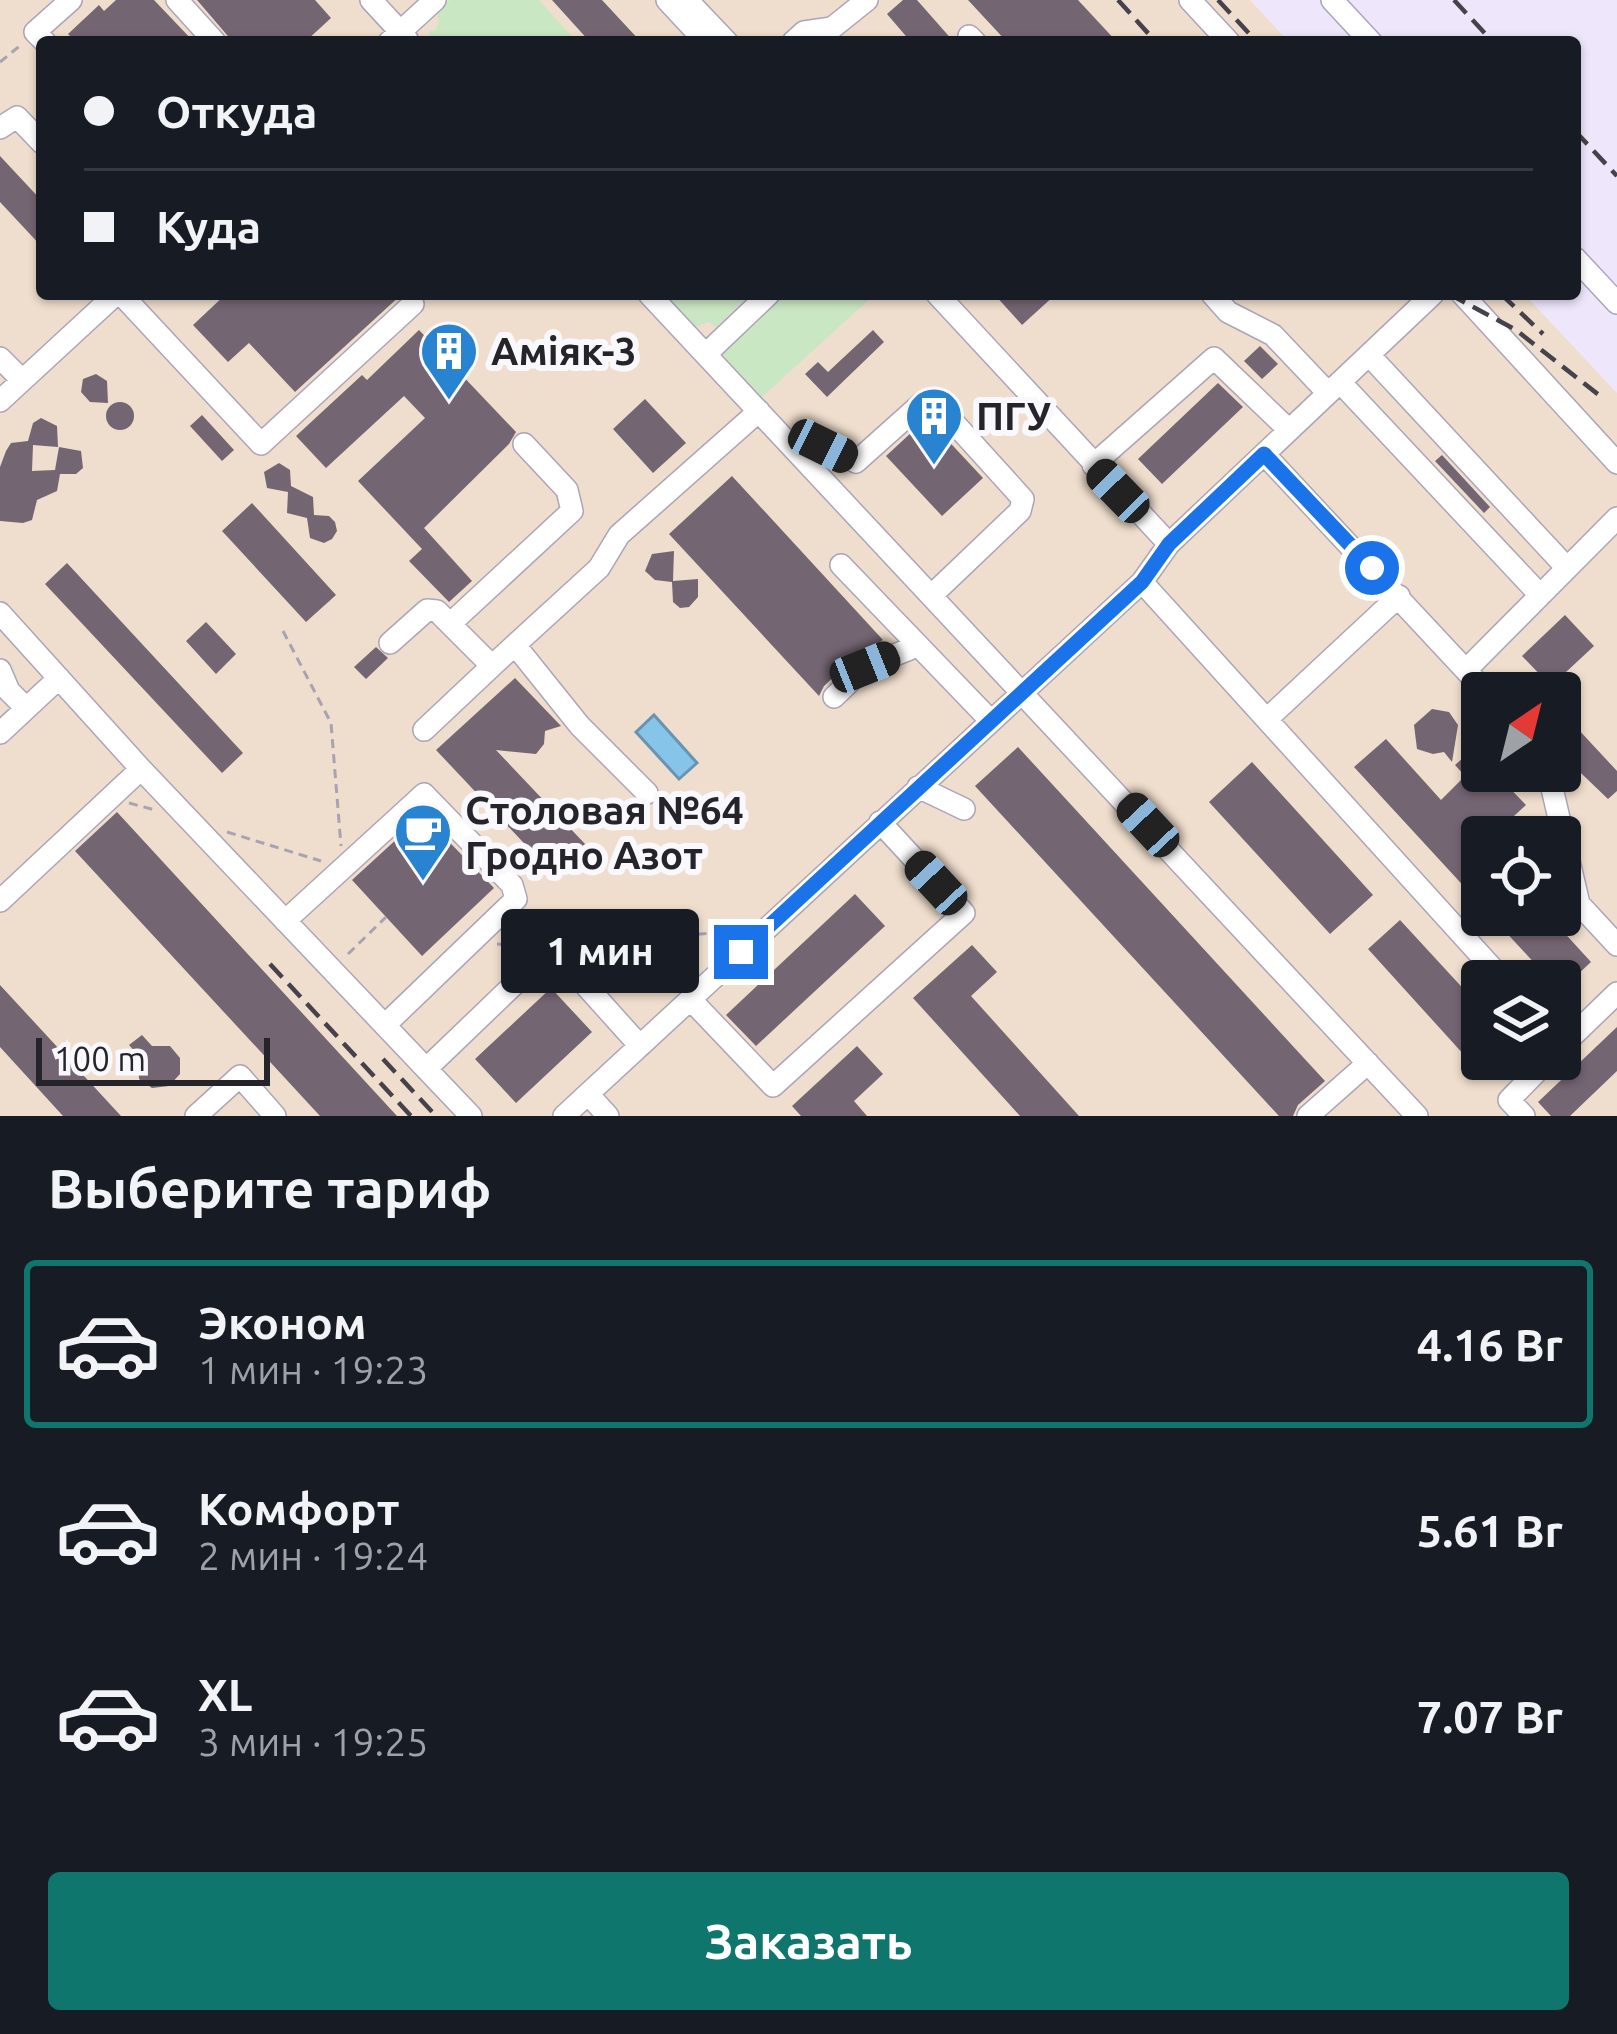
<!DOCTYPE html>
<html lang="ru">
<meta charset="utf-8">
<style>
body{margin:0;font-family:Ubuntu,sans-serif;background:#242831;color:#f1f3f6;height:100vh;display:flex;flex-direction:column;font-size:45px;white-space:nowrap}
*{box-sizing:border-box;margin:0}
p{font-size:39px;color:#9ea1a6}
.icon{flex:none;width:66px;height:66px;fill:none;stroke:currentColor;stroke-width:2;stroke-linecap:round;stroke-linejoin:round}
.map{position:relative;height:1116px;overflow:hidden}
.side{display:flex;flex-direction:column;background:#171b24;flex:1}
.side>*{flex:none}
.guide{position:absolute;left:36px;top:36px;width:1545px;height:264px;border-radius:12px;box-shadow:0 3px 9px #0004;display:grid;align-content:center;height:264px;padding:0 48px;background:#171b24}
.needle{width:78px;rotate:35deg}
.buttons{position:absolute;left:1461px;top:672px;display:grid;gap:24px}
.buttons a{display:grid;place-items:center;width:120px;height:120px;border-radius:12px;background:#171b24;box-shadow:0 3px 9px #0004;font-size:60px}
.scale{position:absolute;left:36px;bottom:30px;width:234px;box-sizing:border-box;padding-left:12px;border:6px solid #26242b;border-top:0;font-size:33px;line-height:42px;white-space:nowrap;color:#26242b;-webkit-text-stroke:9px #f9f8fc;paint-order:stroke}
.end{position:absolute;width:54px;height:54px;margin:-27px;border:15px solid #1a73e8;background:#fff;box-shadow:0 0 0 6px #fff}
.from{border-radius:50%}
.bubble{position:absolute;height:84px;border-radius:12px;background:#171b24;box-shadow:0 3px 9px #0004;font-size:39px;font-weight:600;line-height:84px;text-align:center}
.car{position:absolute;width:36px;height:72px;margin:-36px -18px;border-radius:15px;box-shadow:0 0 9px 3px #0007;background:linear-gradient(#222 24%,#8ab4d8 0 40%,#222 0 76%,#8ab4d8 0 86%,#222 0)}
.guide b{display:flex;align-items:center;gap:42px;height:114px;font-size:45px}
.guide b+b{border-top:3px solid #363941}
.guide i{width:30px;height:30px;background:#f1f3f6}
ul{padding:0;list-style:none}
li{display:flex;align-items:center;gap:36px;height:168px;margin:0 24px 18px;padding:0 24px;border:6px solid transparent;border-radius:12px}
li div{flex:1}
li b{display:block;font-size:45px}
li em{font-style:normal;font-weight:600}
li.current{border-color:#0f766e}
li>.icon{width:108px;height:108px;stroke-width:1.5}
h2{padding:0 48px;font-size:54px;line-height:144px}
.action{display:flex;gap:24px;margin-top:auto;padding:24px 48px}
.action a{flex:1;height:138px;border-radius:12px;background:#0f766e;color:#fff;font-size:48px;font-weight:600;line-height:138px;text-align:center}
.map>svg:first-child{display:block}
</style>
<div class="map">
<svg width="1617" height="1116" viewBox="0 0 1617 1116">
<rect width="100%" height="100%" fill="#eee7fc"/>
<path fill="#efdecd" fill-rule="evenodd" d="M0,0H1250L1289,42H42V294H1524L1617,393V1116H0ZM1482,693H1560V771H1482ZM1482,837H1560V915H1482ZM1482,981H1560V1059H1482Z"/>
<path fill="#cae7c4" d="M450,0H539L577,42H430L429,31L435,30L439,22L437,11Z
M665,294H751L716,327L709,322L696,327Z
M781,294H875L761,398L723,355L729,342Z"/>
<path fill="#86c4ea" stroke="#6994b1" stroke-width="3" d="M654,715L697,763L679,779L636,732Z"/>
<path fill="#746573" d="M116,0H154L194,42H76L68,34L99,5L104,11Z
M197,0H315L331,18L305,42H233Z
M552,0H602L641,42H590Z
M903,0H917L954,42H911L887,14Z
M968,0H1078L1117,42H1007Z
M0,156L42,201V247L0,202Z
M226,294H402L295,392L249,343L228,362L193,325Z
M994,294H1056L1022,325Z
M419,330L516,432L509,444L424,528L472,581L449,602L409,561L422,549L358,481L425,418L404,396L326,468L296,436L362,375L367,380Z
M873,330L884,342L827,397L805,374L818,362L828,372Z
M1260,346L1278,364L1262,379L1244,361Z
M96,374L107,381L108,403L90,402L81,392L83,379Z
M1218,383L1243,407L1162,484L1138,459Z
M645,399L686,443L653,473L613,429Z
M106 416a14 14 0 1 1 28 0a14 14 0 1 1-28 0Z
M202,415L234,450L222,461L190,426Z
M41,418L57,426L58,447L33,445L32,471L55,470L59,447L81,451L83,468L76,474H60L57,491L37,500L32,520L23,523L0,521V467L6,451L11,443L28,441L33,423Z
M927,418L983,478L942,516L886,456Z
M1442,455L1490,507L1484,513L1435,461Z
M279,463L290,470L291,486L313,497L314,515L329,516L335,522L337,531L332,539L324,543L310,538L307,518L287,513L288,492L267,488L264,472Z
M732,476L883,640L855,656L824,686L819,696L669,534Z
M252,503L336,595L306,622L222,531Z
M674,551L673,581L698,579V597L689,607L680,608L673,602L672,582L655,580L645,571L652,554Z
M67,563L243,753L222,773L45,584Z
M1565,615L1594,646L1551,686L1522,656Z
M206,622L236,654L216,674L186,641Z
M376,647L388,658L366,679L354,667Z
M515,678L561,726L545,731L544,744L536,754L496,750L586,845L554,875L436,750Z
M1432,709L1449,712L1458,725L1452,762L1444,752L1433,754L1417,749L1414,725Z
M1577,728L1617,771V791L1608,799L1560,753V744Z
M1386,739L1441,800L1465,776L1455,765L1473,749L1482,759V771H1493L1526,805L1491,837H1482V906L1354,767Z
M1018,747L1325,1081L1298,1105L1293,1116H1279L975,786Z
M1252,762L1373,895L1330,934L1209,802Z
M117,812L397,1116H320L75,851Z
M423,815L494,888L422,956L352,880Z
M855,894L885,926L756,1046L726,1015Z
M1490,915H1548L1591,962L1560,991V981H1551Z
M1400,920L1482,1009V1061L1475,1067L1368,949Z
M972,945L997,972L971,996L1079,1116H1020L913,998Z
M0,985L121,1116H63L0,1047Z
M551,988L592,1032L516,1103L475,1059Z
M1617,1027V1071L1570,1116H1551L1538,1102Z
M142,1035L152,1046H170L180,1058V1074L169,1086L152,1088L139,1079L138,1055L129,1045Z
M857,1046L883,1074L854,1101L867,1116H801L792,1106Z"/>
<g fill="none" stroke-linecap="round" stroke-linejoin="round">
<g stroke="#aba5b8" stroke-width="24">
<path id="minor" d="M177,0L215,42
M371,0L407,39
M667,0L706,42
M687,0L727,42
M1190,0L1229,42
M1332,0L1371,42
M969,36L975,42
M45,42L35,32L71,0
M389,42L435,0
M793,42L804,32L832,28L867,0
M0,128L17,117L42,143
M1575,258L1617,303
M121,294L261,444L413,304
M649,294L1417,1116
M937,294L1169,544
M1212,294L1228,312L1273,335L1328,393
M1462,294L1617,463
M706,354L769,294
M1369,355L1567,568
M0,358L22,380
M1340,382L1540,595
M0,401L116,294
M1264,454L1487,693
M805,460L823,446L856,462L922,403L937,404L1023,499L1020,511L932,595
M1093,465L1214,358L1289,430
M841,565L989,719
M1142,582L1504,981
M0,613L141,769L471,1116
M450,624L572,511L567,490L524,444
M390,643L427,610L437,611L492,666L599,568L619,535L759,411
M515,645L580,726L647,793
M1468,668L1617,518
M0,670L9,691L26,708
M834,697L865,667L917,646
M1267,719L1399,596
M424,730L492,666
M0,733L59,678
M1548,771L1579,904L1617,945
M918,787L964,809
M0,901L141,769
M285,921L424,794L512,885L516,899L385,1025
M691,1000L773,1086L964,913L880,822
M1560,1043L1562,1046L1617,993
M426,1069L552,948L640,1046
M588,1094L608,1116
M196,1116L240,1076L275,1116
M564,1116L1142,582L1169,544L1433,294
M1308,1116L1368,1063
M1524,1116L1509,1100L1549,1059"/>
</g>
<path stroke="#a8a3b3" stroke-width="3" stroke-dasharray="9 6" stroke-linecap="butt" d="M0,62L22,44
M283,631L331,723L341,846
M129,803L155,810
M227,832L321,861
M497,944L529,946
M578,945L735,931
M348,954L386,917
M590,962L671,992"/>
<use href="#minor" stroke="#fff" stroke-width="21"/>
<path stroke="#45424b" stroke-width="4.5" stroke-dasharray="18 9" stroke-linecap="butt" d="M1118,0L1156,42
M1218,0L1257,42
M1454,0L1493,42
M1575,131L1617,176
M1449,294L1516,330L1604,399
M1501,294L1543,334
M270,964L411,1116
M383,1059L436,1116"/>
</g>
<g fill="none" stroke-linecap="round" stroke-linejoin="round">
<path stroke="#1a73e8" stroke-width="15" d="M741,952L1142,582L1169,544L1264,454L1372,568"/>
</g>
<defs>
<g id="building-pin" transform="scale(3)"><path d="M0 17L-7.5 6A9.5 9.5 0 1 1 7.5 6Z" fill="#2884d0" stroke="#f9f8fc"/><path d="M-4-6H4V6H1V3H-1V6H-4ZM-2.5-4.3h1.7v1.8h-1.7ZM.8-4.3h1.7v1.8H.8ZM-2.5-1h1.7V.8h-1.7ZM.8-1h1.7V.8H.8Z" fill="#fff"/></g>
<g id="cafe-pin" transform="scale(3)"><path d="M0 17L-7.5 6A9.5 9.5 0 1 1 7.5 6Z" fill="#2884d0" stroke="#f9f8fc"/><path d="M-5.5-4.5H6V0H3Q3 3.5 0 3.5H-2.5Q-5.5 3.5-5.5 0ZM3-3.2v2h1.7v-2ZM-6 4.5H4V6H-6Z" fill="#fff"/></g>
</defs>
<g fill-rule="evenodd">
<use href="#building-pin" x="449" y="351"/>
<use href="#building-pin" x="934" y="416"/>
<use href="#cafe-pin" x="423" y="832"/>
</g>
<g text-anchor="middle" stroke-width="12" stroke-linejoin="round" paint-order="stroke">
<g font-size="39" font-weight="bold" fill="#26242b" stroke="#f9f8fc" text-anchor="start">
<text x="491" y="365">Аміяк-3</text>
<text x="976" y="430">ПГУ</text>
<text x="465" y="824">Столовая №64<tspan x="465" dy="45">Гродно Азот</tspan></text>
</g>
</g>
</svg>
<div class="buttons">
<a><svg class="needle" viewBox="-14 -14 28 28"><path d="M0-13l5 13h-10z" fill="#e53935"/><path d="M0 13l5-13h-10z" fill="#9ea1a6"/></svg></a>
<a><svg class="icon" aria-label="locate" viewBox="0 0 24 24"><circle cx="12" cy="12" r="6"/><path d="M12 2v4M12 18v4M2 12h4M18 12h4"/></svg></a>
<a><svg class="icon" aria-label="layers" viewBox="0 0 24 24"><path d="M12 4l9 5-9 5-9-5zM3 14l9 5 9-5"/></svg></a>
</div>
<div class="scale">100 m</div>
<i class="end from" style="left:1372px;top:568px"></i>
<i class="end" style="left:741px;top:952px"></i>
<div class="bubble" style="left:501px;top:909px;width:198px">1 мин</div>
<i class="car" style="left:823px;top:446px;rotate:116deg"></i>
<i class="car" style="left:1118px;top:491px;rotate:316deg"></i>
<i class="car" style="left:865px;top:667px;rotate:68deg"></i>
<i class="car" style="left:1148px;top:825px;rotate:317deg"></i>
<i class="car" style="left:936px;top:883px;rotate:317deg"></i>
<div class="guide">
<b><i class="from"></i>Откуда</b>
<b><i></i>Куда</b>
</div>
</div>
<section class="side">
<h2>Выберите тариф</h2>
<ul>
<li class="current"><svg class="icon" aria-label="car" viewBox="0 0 24 24"><path d="M5 17H2v-5l4-1 3-4h7l3 4 3 1v5h-3M9 17h6M6 11h13"/><circle cx="7" cy="17" r="2"/><circle cx="17" cy="17" r="2"/></svg><div><b>Эконом</b><p>1 мин · 19:23</p></div><em>4.16 Br</em></li>
<li><svg class="icon" aria-label="car" viewBox="0 0 24 24"><path d="M5 17H2v-5l4-1 3-4h7l3 4 3 1v5h-3M9 17h6M6 11h13"/><circle cx="7" cy="17" r="2"/><circle cx="17" cy="17" r="2"/></svg><div><b>Комфорт</b><p>2 мин · 19:24</p></div><em>5.61 Br</em></li>
<li><svg class="icon" aria-label="car" viewBox="0 0 24 24"><path d="M5 17H2v-5l4-1 3-4h7l3 4 3 1v5h-3M9 17h6M6 11h13"/><circle cx="7" cy="17" r="2"/><circle cx="17" cy="17" r="2"/></svg><div><b>XL</b><p>3 мин · 19:25</p></div><em>7.07 Br</em></li>
</ul>
<div class="action"><a>Заказать</a></div>
</section>
